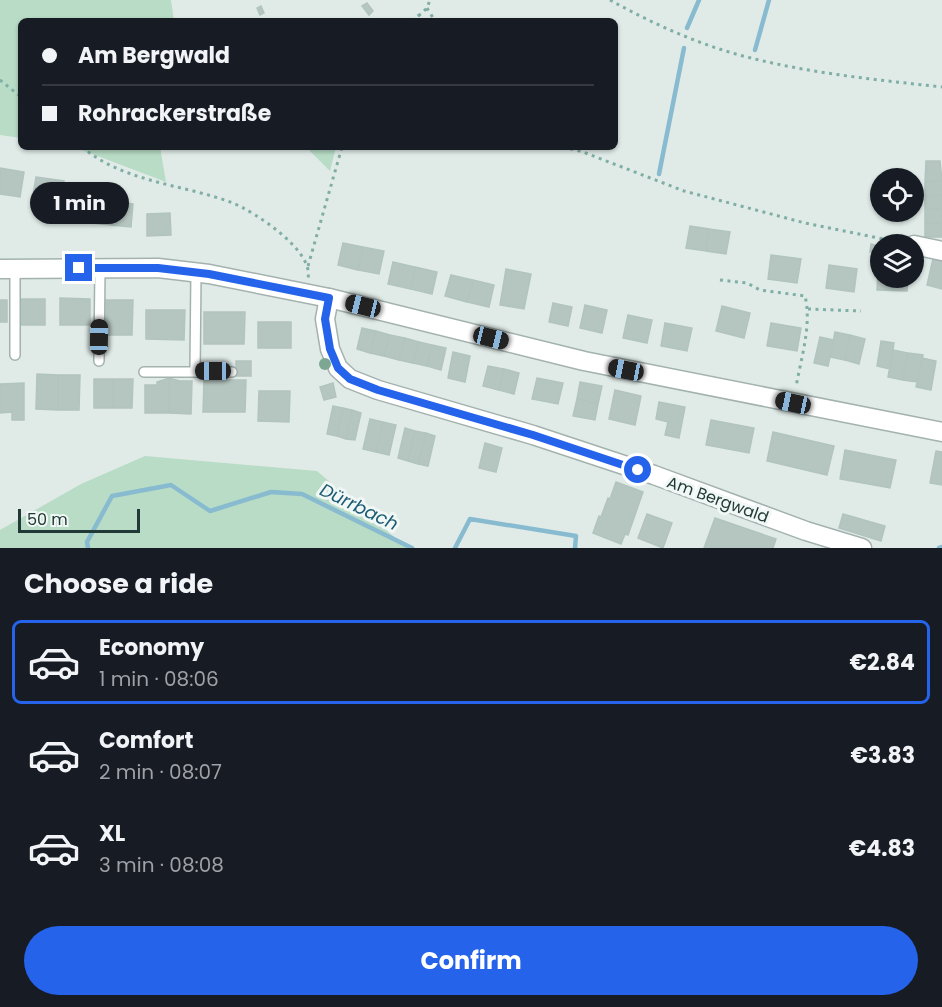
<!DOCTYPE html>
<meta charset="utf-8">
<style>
body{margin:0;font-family:Poppins,sans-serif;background:#242831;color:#f1f3f6;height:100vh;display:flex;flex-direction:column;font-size:22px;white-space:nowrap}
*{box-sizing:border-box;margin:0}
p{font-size:20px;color:#9ea1a6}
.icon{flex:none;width:33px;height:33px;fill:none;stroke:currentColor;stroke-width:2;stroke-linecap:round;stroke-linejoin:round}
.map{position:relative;height:548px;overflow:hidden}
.side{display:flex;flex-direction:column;background:#171b24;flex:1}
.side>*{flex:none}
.hud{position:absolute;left:18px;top:18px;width:600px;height:132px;border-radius:9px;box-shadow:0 2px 4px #0004;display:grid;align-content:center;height:132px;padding:0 24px;background:#171b24}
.buttons{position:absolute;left:870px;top:168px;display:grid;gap:12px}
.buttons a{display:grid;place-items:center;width:54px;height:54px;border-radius:50%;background:#171b24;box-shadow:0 2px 4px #0004;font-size:30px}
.scale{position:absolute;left:18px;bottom:15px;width:122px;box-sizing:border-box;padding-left:6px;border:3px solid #213a37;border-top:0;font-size:16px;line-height:21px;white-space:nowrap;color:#213a37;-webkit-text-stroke:4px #f0f7f4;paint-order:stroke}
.end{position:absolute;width:27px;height:27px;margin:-14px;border:8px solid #2563eb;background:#fff;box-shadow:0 0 0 3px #fff}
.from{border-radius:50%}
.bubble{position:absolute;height:42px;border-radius:21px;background:#171b24;box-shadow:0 2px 4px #0004;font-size:20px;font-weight:700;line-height:42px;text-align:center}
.car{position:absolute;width:18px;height:36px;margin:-18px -9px;border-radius:8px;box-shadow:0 0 4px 2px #0007;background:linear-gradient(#222 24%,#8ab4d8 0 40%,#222 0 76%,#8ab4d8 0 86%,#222 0)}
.hud b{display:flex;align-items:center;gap:21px;height:57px;font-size:22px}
.hud b+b{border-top:2px solid #363941}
.hud i{width:15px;height:15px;background:#f1f3f6}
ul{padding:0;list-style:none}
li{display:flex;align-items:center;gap:18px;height:84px;margin:0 12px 9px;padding:0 12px;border:3px solid transparent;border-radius:9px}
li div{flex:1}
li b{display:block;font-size:22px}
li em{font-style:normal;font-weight:700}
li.active{border-color:#2563eb}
li>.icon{width:54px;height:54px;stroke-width:1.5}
h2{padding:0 24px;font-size:27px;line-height:72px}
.cta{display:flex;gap:12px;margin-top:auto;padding:12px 24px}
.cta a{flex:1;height:69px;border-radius:36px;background:#2563eb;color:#fff;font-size:24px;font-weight:700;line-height:69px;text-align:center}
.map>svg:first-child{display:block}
</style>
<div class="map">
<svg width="942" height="548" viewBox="0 0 942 548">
<rect width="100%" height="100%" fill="#e0ebe7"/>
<path fill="#b8dcc6" d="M0,0H171L174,21H21V138L0,135Z
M74,147H160L166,182Z
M306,147H336L330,171Z
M145,456L317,471L407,548H0V530L81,484Z"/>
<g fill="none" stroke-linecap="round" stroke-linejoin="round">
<path stroke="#88bbcf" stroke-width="4.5" d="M687,28L699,0
M755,50L769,0
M659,174L684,48
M88,548L87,542L112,496L171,485L210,511L271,492L302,494L412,548
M455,548L470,519L576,536L575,548
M939,548L942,547"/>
</g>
<path fill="#b5c5c0" stroke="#b2c4bf" stroke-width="1.5" d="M367,3L373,11L369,15L362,6Z
M261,6L264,13L260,15L257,8Z
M926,161H940L942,181H925Z
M0,168L24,172L20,197L0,194Z
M36,177L64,181L60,206L32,201Z
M925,181H942V195L925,196Z
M942,195V209H925V196Z
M75,199L112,202L110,225L73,221Z
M112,202L133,204L131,227L110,225Z
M925,209H942V223H925Z
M170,213L171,235L147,236V214Z
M925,223H942V237H925Z
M690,226L709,229L706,251L686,248Z
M709,229L730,232L726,254L706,251Z
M343,243L363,247L358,270L338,265Z
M871,244L880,246V254L870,252Z
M363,247L384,251L379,274L358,270Z
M771,255L801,259L797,283L768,279Z
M933,259L942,261V289L927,285Z
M393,262L415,267L411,289L388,284Z
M829,265L857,269L854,292L826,288Z
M415,267L437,272L432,294L411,289Z
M506,269L531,274L524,309L500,305Z
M878,269H880V278H908L907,291L877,290Z
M451,275L473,280L467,302L445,296Z
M473,280L494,285L489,307L467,302Z
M60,298L90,299V325H60Z
M17,299H45V325H17Z
M0,300H7V322H0Z
M106,300H133L132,335H106Z
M553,303L572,307L568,326L549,322Z
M585,305L607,310L602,333L580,328Z
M722,306L750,313L744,338L716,331Z
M146,310H185L184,340L146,339Z
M204,312H245L244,344H204Z
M628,315L652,320L647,343L623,338Z
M258,322H291V348H258Z
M665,323L692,328L687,351L661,346Z
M771,323L801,328L797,351L767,346Z
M362,328L376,331L370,353L357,349Z
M376,331L390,335L384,356L370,353Z
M835,332L850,335L845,360L830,357Z
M390,335L405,338L399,360L384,356Z
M850,335L865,339L859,364L845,360Z
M820,337L834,340L828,366L814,363Z
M405,338L419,342L413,363L399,360Z
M881,341L894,343L890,369L877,366Z
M419,342L432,345L427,366L413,363Z
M432,345L446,348L441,370L427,366Z
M893,350L908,353L903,380L888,377Z
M453,352L470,356L465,382L448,378Z
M908,353L923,355L917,382L903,380Z
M922,358L936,361L931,390L916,387Z
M236,361H251V376H236Z
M488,366L504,369L499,390L483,386Z
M504,369L519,373L514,394L499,390Z
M37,374L58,375V410L36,409Z
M58,375H80L79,410H58Z
M169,378L180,381H192L191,414L169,413Z
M169,378V413H145V385H157V382Z
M537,378L563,383L558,404L532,399Z
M94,379H113V408H94Z
M113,379H133L132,408H113Z
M204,380H246L245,412H203Z
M580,382L602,386L598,404L577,399Z
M24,383V420H12V412L0,413V384Z
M333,383L336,397L324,400L320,387Z
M615,390L641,396L635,425L609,419Z
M259,391H290L289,422L258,421Z
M577,399L598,404L595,420L573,416Z
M659,402L685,407L679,438L665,435L668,422L656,419Z
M333,406L343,408L337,436L327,434Z
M343,408L352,410L346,439L337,436Z
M352,410L361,413L355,440L346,439Z
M370,419L383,422L376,452L363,449Z
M711,420L754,428L749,453L706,445Z
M383,422L396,425L389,455L376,452Z
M405,428L415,431L408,461L398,458Z
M415,431L426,433L418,464L408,461Z
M773,432L834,446L827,475L767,461Z
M426,433L435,436L428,466L418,464Z
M485,443L502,448L496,472L479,468Z
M845,450L896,460L890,488L840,479Z
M936,451L942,452V485L930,483Z
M616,482L643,492L628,535L625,534L621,544L593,533L599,516L601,517L608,498L610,499Z
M647,514L672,523L663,548L638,538Z
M843,514L885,526L881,541L839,528Z
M715,518L776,539L773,548H704Z"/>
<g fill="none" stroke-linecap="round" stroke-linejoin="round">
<g stroke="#a3b2af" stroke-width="12">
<path id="service" d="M15,269V355
M99,361L100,267
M195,371L196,272
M144,372H232"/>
</g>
<g stroke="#a3b2af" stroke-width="21">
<path id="minor" d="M914,245L942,251
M329,298L325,319L330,349L338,368L350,379L378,390L533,435L654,475L806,531L862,548"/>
</g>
<g stroke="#a3b2af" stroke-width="21">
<path id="tertiary" d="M0,269L158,268L209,274L329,298L584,361L942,432"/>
</g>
<path stroke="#80aea5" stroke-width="3" stroke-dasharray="3 4.5" stroke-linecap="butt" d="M610,0C655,25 704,47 755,59C816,74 879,80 942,87
M427,8L435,21
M418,14L423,21
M413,21L427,8L430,0
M0,80L21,97
M82,147C125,183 183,184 233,203C255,212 314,251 308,278
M563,147L583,152L684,191L805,223L898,242
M308,266L342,147
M720,280L747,283L760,290L805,296C812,325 801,358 796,387
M808,309L861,311"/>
<use href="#service" stroke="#fff" stroke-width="9"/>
<use href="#minor" stroke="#fff" stroke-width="18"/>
<use href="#tertiary" stroke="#fff" stroke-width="18"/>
</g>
<circle fill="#7da793" cx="325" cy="364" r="6"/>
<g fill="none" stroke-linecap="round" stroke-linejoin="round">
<path stroke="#2563eb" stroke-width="8" d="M79,268H158L209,274L329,298L325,319L330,349L338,368L350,379L378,390L533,435L638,470"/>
</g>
<g text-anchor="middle" stroke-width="6" stroke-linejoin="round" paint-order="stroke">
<g font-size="16" fill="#213a37" stroke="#f0f7f4">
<text transform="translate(718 499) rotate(20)" y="6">Am Bergwald</text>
</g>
<g font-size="18" font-style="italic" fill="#1c5b75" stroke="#f0f7f4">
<text transform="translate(359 507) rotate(26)" y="6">Dürrbach</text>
</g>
</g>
</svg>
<div class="buttons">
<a><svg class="icon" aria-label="locate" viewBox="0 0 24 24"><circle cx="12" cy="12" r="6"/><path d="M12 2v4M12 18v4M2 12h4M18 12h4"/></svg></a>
<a><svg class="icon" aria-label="layers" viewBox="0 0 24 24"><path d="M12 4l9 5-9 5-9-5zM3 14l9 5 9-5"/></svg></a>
</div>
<div class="scale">50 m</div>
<i class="end from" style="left:638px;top:470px"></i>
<i class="end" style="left:79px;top:268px"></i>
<div class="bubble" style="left:30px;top:182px;width:99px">1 min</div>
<i class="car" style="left:363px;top:306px;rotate:284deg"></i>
<i class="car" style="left:99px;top:337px;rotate:1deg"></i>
<i class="car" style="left:491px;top:338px;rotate:104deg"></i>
<i class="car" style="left:626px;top:370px;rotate:281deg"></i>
<i class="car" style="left:213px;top:371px;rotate:270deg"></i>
<i class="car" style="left:793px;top:403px;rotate:282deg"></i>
<div class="hud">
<b><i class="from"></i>Am Bergwald</b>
<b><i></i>Rohrackerstraße</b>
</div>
</div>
<section class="side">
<h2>Choose a ride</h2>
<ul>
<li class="active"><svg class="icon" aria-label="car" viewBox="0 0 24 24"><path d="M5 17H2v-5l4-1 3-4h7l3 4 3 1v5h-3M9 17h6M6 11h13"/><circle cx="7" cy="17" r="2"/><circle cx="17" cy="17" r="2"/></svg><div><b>Economy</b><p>1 min · 08:06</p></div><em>€2.84</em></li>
<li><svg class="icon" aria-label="car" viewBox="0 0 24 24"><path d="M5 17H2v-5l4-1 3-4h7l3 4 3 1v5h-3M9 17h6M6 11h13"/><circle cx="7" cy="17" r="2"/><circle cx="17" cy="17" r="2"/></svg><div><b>Comfort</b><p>2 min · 08:07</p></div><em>€3.83</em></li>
<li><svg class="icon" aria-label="car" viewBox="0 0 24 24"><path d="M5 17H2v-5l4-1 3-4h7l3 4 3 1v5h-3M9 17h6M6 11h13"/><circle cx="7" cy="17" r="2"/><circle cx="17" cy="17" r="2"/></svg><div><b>XL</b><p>3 min · 08:08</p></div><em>€4.83</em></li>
</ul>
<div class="cta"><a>Confirm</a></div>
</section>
